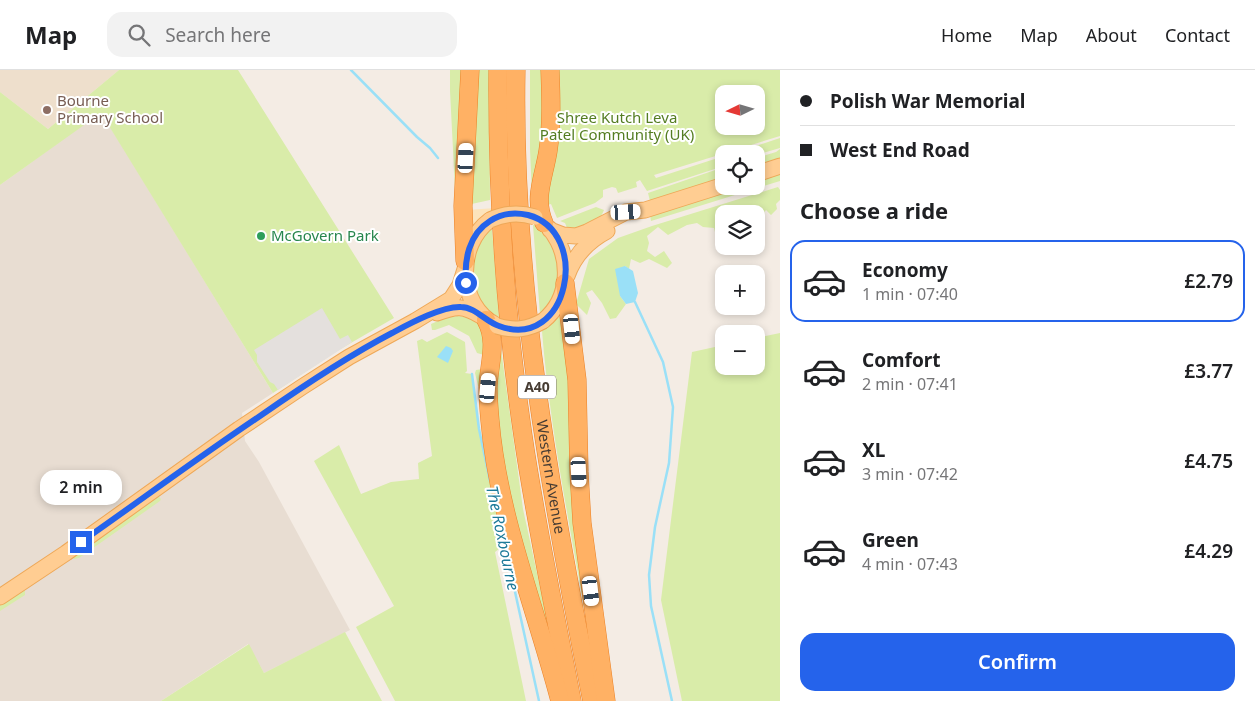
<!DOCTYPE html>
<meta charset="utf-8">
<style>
body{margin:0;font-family:"Noto Sans",sans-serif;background:#f2f2f2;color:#202124;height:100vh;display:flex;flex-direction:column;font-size:19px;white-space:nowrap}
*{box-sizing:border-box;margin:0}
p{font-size:16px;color:#757577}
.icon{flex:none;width:28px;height:28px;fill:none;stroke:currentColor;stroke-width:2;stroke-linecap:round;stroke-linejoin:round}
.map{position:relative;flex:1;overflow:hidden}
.side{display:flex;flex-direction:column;background:#fff;width:475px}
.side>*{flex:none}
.guide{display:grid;align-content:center;height:110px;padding:0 20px;background:#fff}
.needle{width:32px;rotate:265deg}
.controls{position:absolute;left:715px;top:15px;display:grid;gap:10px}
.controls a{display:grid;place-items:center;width:50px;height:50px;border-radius:10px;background:#fff;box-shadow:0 2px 8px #0003;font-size:25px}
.end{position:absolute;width:22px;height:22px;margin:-11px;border:6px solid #2563eb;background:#fff;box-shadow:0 0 0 2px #fff}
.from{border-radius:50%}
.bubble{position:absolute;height:35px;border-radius:15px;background:#fff;box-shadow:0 2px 8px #0003;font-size:16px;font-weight:600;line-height:35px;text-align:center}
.car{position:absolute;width:15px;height:30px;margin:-15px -8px;border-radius:6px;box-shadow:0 0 4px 1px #0007;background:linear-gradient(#fff 24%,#345 0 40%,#fff 0 76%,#345 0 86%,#fff 0)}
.guide b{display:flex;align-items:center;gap:18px;height:48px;font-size:19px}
.guide b+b{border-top:1px solid #e0e0e0}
.guide i{width:12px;height:12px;background:#202124}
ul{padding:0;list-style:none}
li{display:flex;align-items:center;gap:15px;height:82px;margin:0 10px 8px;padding:0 10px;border:2px solid transparent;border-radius:15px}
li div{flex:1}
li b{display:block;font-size:19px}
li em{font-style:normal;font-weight:600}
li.selected{border-color:#2563eb}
li>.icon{width:45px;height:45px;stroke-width:1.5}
h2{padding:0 20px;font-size:22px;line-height:60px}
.cta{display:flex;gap:10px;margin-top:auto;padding:10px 20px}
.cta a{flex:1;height:58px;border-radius:15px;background:#2563eb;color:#fff;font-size:20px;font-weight:600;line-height:58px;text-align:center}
header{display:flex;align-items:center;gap:30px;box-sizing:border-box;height:70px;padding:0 25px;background:#fff;border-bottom:1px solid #e0e0e0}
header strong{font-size:24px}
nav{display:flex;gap:28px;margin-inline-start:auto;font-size:18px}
.search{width:350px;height:45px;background:#f2f2f2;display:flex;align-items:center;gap:12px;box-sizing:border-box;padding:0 18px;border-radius:15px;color:#757577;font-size:19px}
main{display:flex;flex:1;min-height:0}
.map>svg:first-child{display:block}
</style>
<header>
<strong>Map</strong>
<div class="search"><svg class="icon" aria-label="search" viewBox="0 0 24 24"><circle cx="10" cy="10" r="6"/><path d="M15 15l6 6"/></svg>Search here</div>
<nav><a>Home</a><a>Map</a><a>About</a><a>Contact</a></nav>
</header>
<main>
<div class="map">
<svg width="780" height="631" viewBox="0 0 780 631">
<rect width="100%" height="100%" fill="#f4ece4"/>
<path fill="#e8ddd2" d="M101,42L273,323L242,343L245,371L259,392L350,560L264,603L248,574L161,631H0V115Z"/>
<path fill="#eedfcc" d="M0,0H119L48,59L0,22Z"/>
<path fill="#d9eca9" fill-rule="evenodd" d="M119,0H238L394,248L337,281L273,323L101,43L0,115V22L48,59Z
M450,0H463L460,127L455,119L450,21Z
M473,0H489L490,130L467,135Z
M530,0H544L543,60L532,127L530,79Z
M554,0H780V66L654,105L656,108L724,86V96L647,121L640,110L636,112L637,117L618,123L616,118L612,117L603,120V127L595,133L557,148L551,134L544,136ZM724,24H756V56H724Z
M780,68V78L756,85V84H731Z
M780,79V91L756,99V88L776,82Z
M724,97V109L650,131L648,123Z
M780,103V111L651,151L650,145L739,116H756V111Z
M778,117L780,120V130L776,134L777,139L771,145L766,140L761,147L756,146V144H724V163L715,162L714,158L703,157L697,153L687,155L668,165L658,157L647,166L649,173L647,181L655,187L664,181L672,193L667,198L649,189L640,193L631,189L629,199L625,196L620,226L626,234L616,248L610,249L602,233L592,220L586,223L591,233L587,245L576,234L589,189L618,168L652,156Z
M596,137L604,140C598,156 583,157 568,160L565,153L560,151Z
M533,155H537L556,181L559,209L550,235L540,244Z
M487,159H492L499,247L488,242L480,234L471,215L475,177Z
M724,174V176L740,177L727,185L721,176Z
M457,246C470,247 479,251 486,262L483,315L478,316L475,303L476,300L483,299L484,285L477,283L469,266L449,255L435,260H432L431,254L445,248Z
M562,246L565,253L588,560C571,461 550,361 542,261L555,249Z
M447,262L465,272L467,301L465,303L472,304L479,359L504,475L495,482L526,631H395L356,557L394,536L314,391L339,375L361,424L391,412L419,409L418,393L432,386L417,271L422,269L427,272Z
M780,263V631H682L661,530L692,282L724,275V296H756V268Z
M500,272L523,439L549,558L546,559L506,422L495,332Z
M158,426L161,429L160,431L79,488L74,489L72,486Z
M22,519L25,521V525L0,541V533Z
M345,562L382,631H161L249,574L264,603Z"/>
<path fill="#fce4bc" d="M511,137L468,167L467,140Z"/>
<path fill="#e4e0dd" d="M322,238L340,269L348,265L352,272L278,320L274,314L270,312L257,292V285L254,280Z"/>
<path fill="#9ae0f7" d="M625,196L633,201L638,223L635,232L626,234L620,226L615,199Z
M446,276L451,278L453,281L448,293L437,287Z"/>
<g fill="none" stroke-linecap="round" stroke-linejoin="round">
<path stroke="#9ae0f7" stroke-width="2.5" d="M351,0L417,67L430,78L438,88
M635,232L663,292L673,337L669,393L655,457L649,505L651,536L672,631
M472,304L479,359L490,411
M501,458L539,631"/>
<g stroke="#eea858" stroke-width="17">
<path id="primary" d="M756,104L780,96
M490,150C456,175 457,235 496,255
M550,160L563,165L576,166L587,162L626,142L645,140L724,115
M567,206C574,186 588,171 607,161
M437,243C456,236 463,235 481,246
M543,251C571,228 572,187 550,159
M0,527L66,483L239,359L302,317L349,287L415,251L451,229L460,215L465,199"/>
</g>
<g stroke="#eb8227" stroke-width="19">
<g id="highway">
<path d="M498,0C497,122 505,245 523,366C536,455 555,543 572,631"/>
<path id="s1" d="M516,0C512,213 550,423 592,631"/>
<path d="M544,153C533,128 544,107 548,81C552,55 551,27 550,0"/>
<path d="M465,191L463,136L470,0"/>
<path d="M565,213L577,310L579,402L582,453L606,631"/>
<path d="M486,250C498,272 489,293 488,317C488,328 489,340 490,351C498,446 536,539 560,631"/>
</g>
</g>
<use href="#primary" stroke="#ffcd92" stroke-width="15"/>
<use href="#highway" stroke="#ffb164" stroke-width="18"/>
<g stroke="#eea858" stroke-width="17" stroke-linecap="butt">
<path id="primary-bridge" d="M490,150C505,143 519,142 535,147
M497,256C514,261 527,260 543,251"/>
</g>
<use href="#primary-bridge" stroke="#ffcd92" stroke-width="15"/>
</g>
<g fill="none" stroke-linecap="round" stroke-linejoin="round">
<path stroke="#2563eb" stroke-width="6" d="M81,472C141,430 199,387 260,346C303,316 346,287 392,263C409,254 442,236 461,237C475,237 486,252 499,256C569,282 592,162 528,145C515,142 502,143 490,151C469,164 464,190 466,213"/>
</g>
<circle fill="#8d6e63" stroke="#fff" stroke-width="2" cx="47" cy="40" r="5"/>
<circle fill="#2e9e5b" stroke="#fff" stroke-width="2" cx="261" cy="166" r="5"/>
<g text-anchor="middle" stroke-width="4" stroke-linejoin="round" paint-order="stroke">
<rect fill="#fff" stroke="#7e7670" stroke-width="1" x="518" y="305.5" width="38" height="23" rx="4"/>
<g font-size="14" font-weight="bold" fill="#463c33">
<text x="537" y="322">A40</text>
</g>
<g font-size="15" fill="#785e54" stroke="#fff" text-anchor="start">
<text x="57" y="36">Bourne<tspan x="57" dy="17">Primary School</tspan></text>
</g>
<g font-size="15" fill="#547d22" stroke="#fff">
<text x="617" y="53">Shree Kutch Leva<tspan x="617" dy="17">Patel Community (UK)</tspan></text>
</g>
<g font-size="15" fill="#27864d" stroke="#fff" text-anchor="start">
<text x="271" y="171">McGovern Park</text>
</g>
<g font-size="15" fill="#463c33" stroke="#fff">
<text dy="5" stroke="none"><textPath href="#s1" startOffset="409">Western Avenue</textPath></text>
</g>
<g font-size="16" font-style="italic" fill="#1f7b9a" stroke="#fff">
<text transform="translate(503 468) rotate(78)" y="6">The Roxbourne</text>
</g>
</g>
</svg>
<div class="controls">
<a><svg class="needle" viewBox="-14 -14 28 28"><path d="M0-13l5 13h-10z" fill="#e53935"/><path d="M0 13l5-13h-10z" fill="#757577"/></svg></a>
<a><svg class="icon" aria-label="locate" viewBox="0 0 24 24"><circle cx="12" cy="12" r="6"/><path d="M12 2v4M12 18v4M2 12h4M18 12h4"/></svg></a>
<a><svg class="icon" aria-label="layers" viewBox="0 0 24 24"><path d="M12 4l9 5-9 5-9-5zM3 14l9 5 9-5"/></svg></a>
<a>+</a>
<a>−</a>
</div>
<i class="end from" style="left:466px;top:213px"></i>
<i class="end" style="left:81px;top:472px"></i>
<div class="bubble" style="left:40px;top:400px;width:82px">2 min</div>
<i class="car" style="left:466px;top:88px;rotate:3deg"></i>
<i class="car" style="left:626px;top:142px;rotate:87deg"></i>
<i class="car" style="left:572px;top:259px;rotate:174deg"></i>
<i class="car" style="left:488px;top:318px;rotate:5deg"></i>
<i class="car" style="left:579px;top:402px;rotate:177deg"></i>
<i class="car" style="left:591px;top:521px;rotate:173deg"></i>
</div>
<section class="side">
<div class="guide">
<b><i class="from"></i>Polish War Memorial</b>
<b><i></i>West End Road</b>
</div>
<h2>Choose a ride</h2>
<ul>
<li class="selected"><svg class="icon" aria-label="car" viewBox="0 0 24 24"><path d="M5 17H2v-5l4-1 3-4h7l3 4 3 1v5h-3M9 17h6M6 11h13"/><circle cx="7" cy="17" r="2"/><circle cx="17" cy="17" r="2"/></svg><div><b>Economy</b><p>1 min · 07:40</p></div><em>£2.79</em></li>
<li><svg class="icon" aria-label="car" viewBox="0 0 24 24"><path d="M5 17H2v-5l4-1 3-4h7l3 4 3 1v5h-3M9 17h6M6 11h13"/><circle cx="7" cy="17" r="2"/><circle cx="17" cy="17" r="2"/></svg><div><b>Comfort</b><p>2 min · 07:41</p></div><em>£3.77</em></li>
<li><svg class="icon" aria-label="car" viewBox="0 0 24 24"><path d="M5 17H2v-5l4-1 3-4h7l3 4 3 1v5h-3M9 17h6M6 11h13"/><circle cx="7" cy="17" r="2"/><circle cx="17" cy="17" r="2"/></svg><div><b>XL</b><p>3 min · 07:42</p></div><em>£4.75</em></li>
<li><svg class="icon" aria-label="car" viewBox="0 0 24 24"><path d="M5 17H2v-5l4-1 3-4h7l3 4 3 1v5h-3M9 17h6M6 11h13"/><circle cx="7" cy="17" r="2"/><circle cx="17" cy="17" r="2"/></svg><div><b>Green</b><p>4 min · 07:43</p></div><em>£4.29</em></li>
</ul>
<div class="cta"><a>Confirm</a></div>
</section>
</main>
